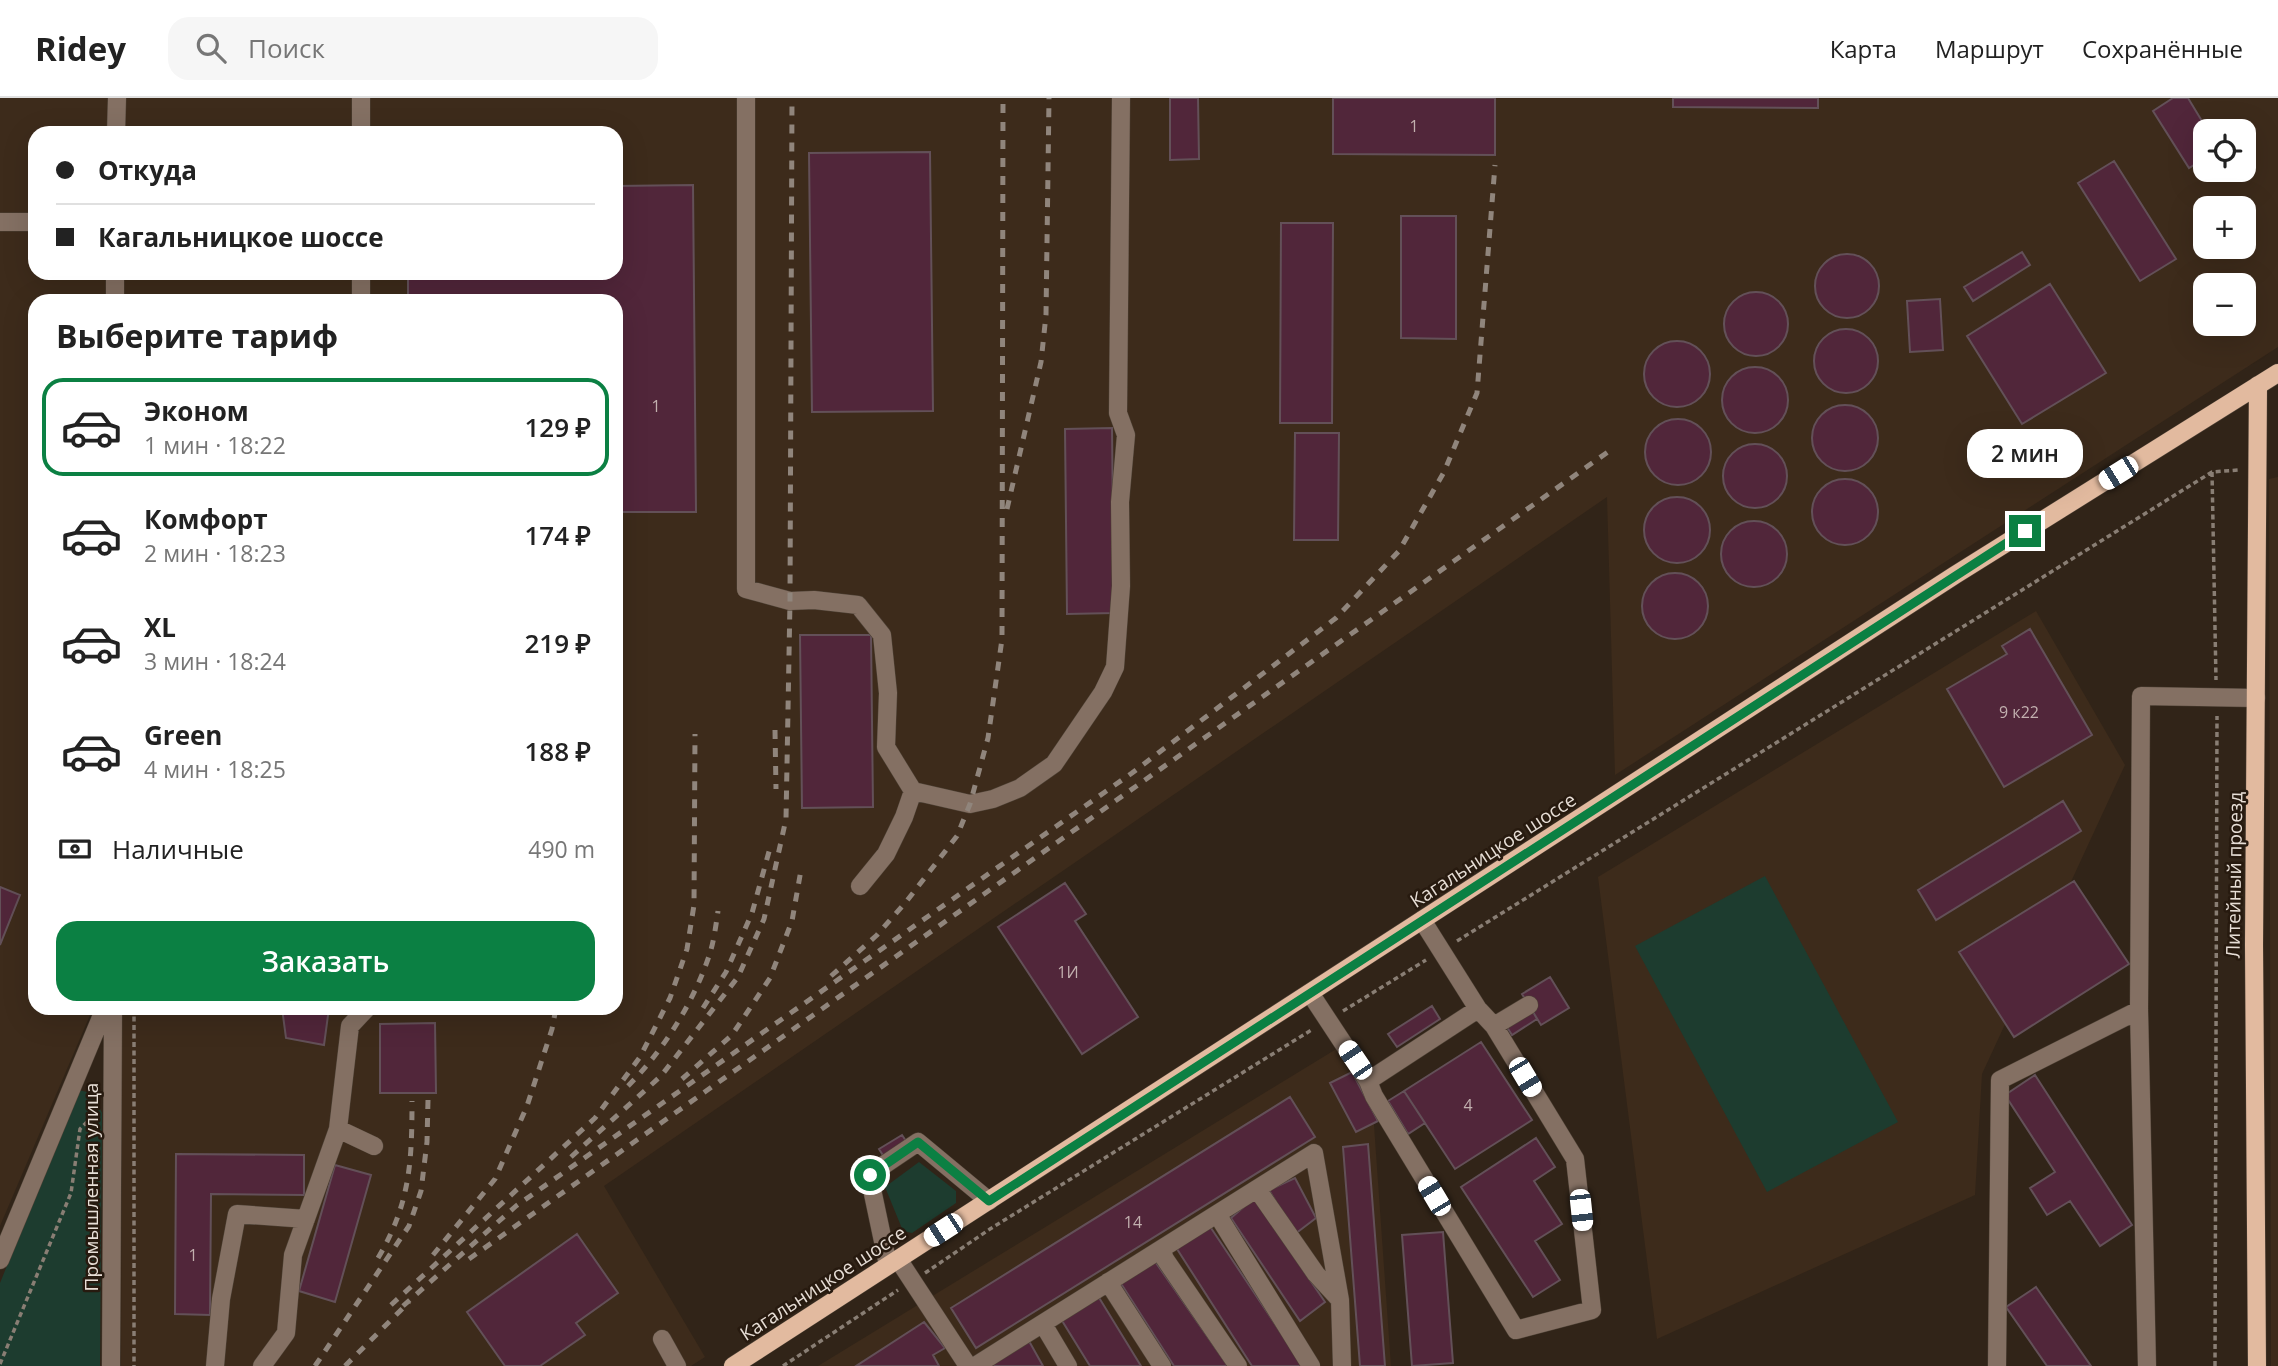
<!DOCTYPE html>
<html lang="ru">
<meta charset="utf-8">
<style>
body{margin:0;font-family:"Open Sans",sans-serif;background:#f6f6f6;color:#222;height:100vh;display:flex;flex-direction:column;font-size:26px;white-space:nowrap}
*{box-sizing:border-box;margin:0}
p{font-size:23px;color:#767676}
.icon{flex:none;width:38px;height:38px;fill:none;stroke:currentColor;stroke-width:2;stroke-linecap:round;stroke-linejoin:round}
.map{position:relative;flex:1;overflow:hidden}
.details{position:absolute;left:28px;top:196px;width:595px;height:721px;display:flex;flex-direction:column;background:#fff;border-radius:21px;box-shadow:0 7px 28px #0002}
.details>*{flex:none}
.banner{position:absolute;left:28px;top:28px;width:595px;height:154px;border-radius:21px;box-shadow:0 7px 28px #0002;display:grid;align-content:center;height:154px;padding:0 28px;background:#fff}
.fabs{position:absolute;left:2193px;top:21px;display:grid;gap:14px}
.fabs a{display:grid;place-items:center;width:63px;height:63px;border-radius:14px;background:#fff;box-shadow:0 7px 28px #0002;font-size:35px}
.end{position:absolute;width:32px;height:32px;margin:-16px;border:9px solid #0b8043;background:#fff;box-shadow:0 0 0 4px #fff}
.from{border-radius:50%}
.bubble{position:absolute;height:49px;border-radius:21px;background:#fff;box-shadow:0 7px 28px #0002;font-size:23px;font-weight:600;line-height:49px;text-align:center}
.car{position:absolute;width:21px;height:42px;margin:-21px -10px;border-radius:9px;box-shadow:0 0 5px 2px #0007;background:linear-gradient(#fff 24%,#345 0 40%,#fff 0 76%,#345 0 86%,#fff 0)}
.banner b{display:flex;align-items:center;gap:24px;height:66px;font-size:26px}
.banner b+b{border-top:2px solid #e0e0e0}
.banner i{width:18px;height:18px;background:#222}
ul{padding:0;list-style:none}
li{display:flex;align-items:center;gap:21px;height:98px;margin:0 14px 10px;padding:0 14px;border:4px solid transparent;border-radius:21px}
li div{flex:1}
li b{display:block;font-size:26px}
li em{font-style:normal;font-weight:600}
li.current{border-color:#0b8043}
li>.icon{width:63px;height:63px;stroke-width:1.5}
h2{padding:0 28px;font-size:32px;line-height:84px}
.pay{display:flex;align-items:center;gap:18px;height:77px;padding:0 28px;font-size:26px}
.pay p{margin-inline-start:auto}
.cta{display:flex;gap:14px;margin-top:auto;padding:14px 28px}
.cta a{flex:1;height:80px;border-radius:21px;background:#0b8043;color:#fff;font-size:28px;font-weight:600;line-height:80px;text-align:center}
header{display:flex;align-items:center;gap:42px;box-sizing:border-box;height:98px;padding:0 35px;background:#fff;border-bottom:2px solid #e0e0e0}
header strong{font-size:33px}
nav{display:flex;gap:38px;margin-inline-start:auto;font-size:24px}
.search{width:490px;height:63px;background:#f6f6f6;display:flex;align-items:center;gap:18px;box-sizing:border-box;padding:0 24px;border-radius:21px;color:#767676;font-size:26px}
.map>svg:first-child{display:block}
</style>
<header>
<strong>Ridey</strong>
<div class="search"><svg class="icon" aria-label="search" viewBox="0 0 24 24"><circle cx="10" cy="10" r="6"/><path d="M15 15l6 6"/></svg>Поиск</div>
<nav><a>Карта</a><a>Маршрут</a><a>Сохранённые</a></nav>
</header>
<div class="map">
<svg width="2278" height="1268" viewBox="0 0 2278 1268">
<rect width="100%" height="100%" fill="#312418"/>
<path fill="#3d2b1b" fill-rule="evenodd" d="M0,0H2278V249L1615,677L1607,399L604,1088L705,1259L691,1268H121L122,910H616V203H35V910H93L0,1128ZM2205,33H2244V72H2205ZM35,35H616V175H35ZM2205,110H2244V149H2205ZM2205,187H2244V226H2205Z
M2278,379V1268H2271L2269,381Z
M2036,513L2125,667L1982,976L1975,1097L1657,1241L1598,779Z
M1338,950L1370,999L1373,1013L1391,1268H818Z"/>
<path fill="#1d3c2f" d="M1765,778L1898,1024L1767,1094L1635,848Z
M78,992L92,995L102,1015L100,1268H0V1185Z
M919,1064L956,1093V1105L912,1135L903,1133L885,1089Z"/>
<path fill="#51263a" stroke="#635058" stroke-width="2" d="M1170,0H1198L1199,61L1170,62Z
M1333,0H1495V57L1333,56Z
M1673,0H1818V10L1673,9Z
M2173,0H2188L2208,33H2205V60L2189,70L2153,13Z
M930,54L933,313L812,314L809,55Z
M2114,63L2176,161L2140,183L2078,85Z
M693,87L696,414H616V203H408V175H616V88Z
M1401,118H1456V241L1401,240Z
M1281,125H1333L1332,325H1280Z
M2022,154L2030,167L1973,203L1964,189Z
M1815 188a32 32 0 1 1 64 0a32 32 0 1 1-64 0Z
M2050,186L2106,275L2022,326L1967,238Z
M1724 226a32 32 0 1 1 64 0a32 32 0 1 1-64 0Z
M1940,201L1943,252L1910,254L1907,203Z
M1814 263a32 32 0 1 1 64 0a32 32 0 1 1-64 0Z
M1644 276a33 33 0 1 1 66 0a33 33 0 1 1-66 0Z
M1722 302a33 33 0 1 1 66 0a33 33 0 1 1-66 0Z
M1812 340a33 33 0 1 1 66 0a33 33 0 1 1-66 0Z
M1645 354a33 33 0 1 1 66 0a33 33 0 1 1-66 0Z
M1112,330L1114,515L1067,516L1065,331Z
M1295,335H1339L1338,442H1294Z
M1723 378a32 32 0 1 1 64 0a32 32 0 1 1-64 0Z
M1812 414a33 33 0 1 1 66 0a33 33 0 1 1-66 0Z
M1644 432a33 33 0 1 1 66 0a33 33 0 1 1-66 0Z
M1721 456a33 33 0 1 1 66 0a33 33 0 1 1-66 0Z
M1642 508a33 33 0 1 1 66 0a33 33 0 1 1-66 0Z
M2030,531L2092,637L2004,689L1947,591L2007,556L2002,548Z
M800,537H871L873,709L802,710Z
M2063,703L2081,733L1936,822L1918,792Z
M2074,783L2129,866L2014,939L1959,854Z
M1065,785L1086,816L1075,823L1138,919L1082,956L998,829Z
M0,789L20,797L0,847Z
M1550,879L1569,910L1541,927L1522,896Z
M1432,908L1440,921L1397,949L1388,936Z
M282,910H329L324,947L286,940Z
M1531,910L1537,921L1512,937L1505,926Z
M435,925L436,995H380V926Z
M1481,944L1532,1022L1455,1071L1404,993Z
M1352,974L1378,1023L1356,1034L1330,985Z
M2035,977L2132,1127L2100,1148L2070,1103L2047,1117L2030,1090L2055,1074L2005,997Z
M1404,993L1425,1025L1408,1036L1388,1003Z
M1290,999L1315,1039L976,1250L951,1210Z
M902,1037L914,1055L891,1070L879,1051Z
M1536,1040L1555,1069L1534,1083L1562,1126L1535,1143L1560,1182L1533,1199L1461,1089Z
M1368,1046L1385,1268H1360L1343,1049Z
M176,1056L304,1057V1097L211,1096L210,1217L175,1216Z
M335,1067L371,1077L335,1204L299,1193Z
M1295,1080L1316,1120L1295,1136L1269,1092Z
M1254,1100L1325,1204L1300,1223L1231,1120Z
M1209,1127L1303,1268H1252L1177,1151Z
M1443,1134L1453,1265L1412,1268L1402,1137Z
M577,1136L618,1195L576,1225L585,1237L540,1268H505L467,1214Z
M1154,1162L1228,1268H1174L1120,1184Z
M2036,1189L2091,1268H2047L2006,1209Z
M1098,1198L1141,1268H1090L1061,1221Z
M924,1224L945,1250L933,1257L939,1268H856Z
M1029,1243L1043,1268H986Z"/>
<g fill="none" stroke-linecap="round" stroke-linejoin="round">
<g stroke="#4e4236" stroke-width="19">
<path id="minor" d="M361,0V35
M746,0V491L790,503L814,502L858,507L882,537L888,595L886,649L913,693
M116,35L117,0
M0,124H35
M115,175V203
M361,175V203
M860,788L886,756L904,719L913,693L970,706L993,701L1020,690L1054,666L1103,594L1115,569L1121,488L1120,404L1126,337L1118,315L1121,0
M1310,895L1368,983L1478,911L1422,822
M1494,928L1529,907
M1368,983L1374,998L1516,1232L1592,1212L1575,1061L1494,928L1478,911
M338,1031L350,928L367,910
M1257,1091L1316,1176L1340,1202
M1217,1116L1311,1268
M1161,1151L1165,1161L1238,1268
M898,1161L968,1268
M0,1162L105,910
M888,1167L869,1077L918,1044L989,1103
M1108,1184L1162,1268
M1043,1226L1068,1268
M662,1241L677,1268
M111,1268L113,910
M215,1268L221,1201L237,1116L306,1121
M262,1268L286,1235L293,1157L338,1031L374,1048
M975,1268L1314,1055L1340,1202L1342,1268
M1997,1268L2000,982L2139,912
M2147,1268L2139,912L2141,598L2256,600"/>
</g>
<g stroke="#4e4236" stroke-width="19">
<path id="major" d="M733,1268L1955,477L2278,275
M2257,1268L2254,847L2258,287"/>
</g>
<path stroke="#897e74" stroke-width="3.5" stroke-dasharray="5 3.5" stroke-linecap="butt" d="M2212,374L2216,582
M1457,843L2212,374L2239,372
M134,910V1268
M1343,913L1426,862
M925,1175L990,1131L1313,931
M0,1266L71,1095L80,1031L95,1016
M783,1268L898,1192
M2215,1268L2217,618"/>
<use href="#minor" stroke="#847063" stroke-width="18"/>
<use href="#major" stroke="#e2ba9f" stroke-width="18"/>
<path stroke="#90857c" stroke-width="5" stroke-dasharray="9 9" stroke-linecap="butt" d="M1007,411L1041,264L1046,217L1049,0
M775,632L776,691
M831,878L877,837L906,804L957,738L970,706L988,640L1002,541L1003,0
M703,910L726,874L752,815L770,750
M682,981L732,937L770,880L792,823L801,772
M628,988C664,952 694,904 710,855C714,842 716,827 718,813
M571,1059L661,978L738,879L764,821L786,721L790,503L792,0
M433,1157L495,1081L527,1008L552,931L556,910
M378,1160C410,1106 412,1064 412,1003
M469,1161L1612,351
M391,1207L595,1020L640,959L670,900L687,851L694,807L695,636
M403,1208L516,1108L1132,675L1336,520L1399,453L1444,374L1477,295L1495,67
M315,1268L409,1128L421,1093L427,1044L428,1002
M345,1268L409,1204"/>
</g>
<g fill="none" stroke-linecap="round" stroke-linejoin="round">
<path stroke="#0b8043" stroke-width="9" d="M870,1077L918,1044L989,1103L2025,433"/>
</g>
<g text-anchor="middle" stroke-width="5" stroke-linejoin="round" paint-order="stroke">
<g font-size="16" fill="#c2b0af">
<text x="1414" y="34">1</text>
<text x="656" y="314">1</text>
<text x="2019" y="620">9 к22</text>
<text x="1068" y="880">1И</text>
<text x="1468" y="1013">4</text>
<text x="1133" y="1130">14</text>
<text x="193" y="1163">1</text>
</g>
<g font-size="19" fill="#e7ded6" stroke="#271a0f">
<text transform="translate(1493 752) rotate(-33)" y="7">Кагальницкое шоссе</text>
<text transform="translate(2234 777) rotate(-89)" y="7">Литейный проезд</text>
<text transform="translate(91 1089) rotate(-90)" y="7">Промышленная улица</text>
<text transform="translate(823 1185) rotate(-33)" y="7">Кагальницкое шоссе</text>
</g>
</g>
</svg>
<div class="fabs">
<a><svg class="icon" aria-label="locate" viewBox="0 0 24 24"><circle cx="12" cy="12" r="6"/><path d="M12 2v4M12 18v4M2 12h4M18 12h4"/></svg></a>
<a>+</a>
<a>−</a>
</div>
<i class="end from" style="left:870px;top:1077px"></i>
<i class="end" style="left:2025px;top:433px"></i>
<div class="bubble" style="left:1967px;top:331px;width:116px">2 мин</div>
<i class="car" style="left:2118px;top:375px;rotate:238deg"></i>
<i class="car" style="left:1355px;top:962px;rotate:326deg"></i>
<i class="car" style="left:1525px;top:979px;rotate:149deg"></i>
<i class="car" style="left:1434px;top:1098px;rotate:329deg"></i>
<i class="car" style="left:1581px;top:1112px;rotate:174deg"></i>
<i class="car" style="left:943px;top:1132px;rotate:237deg"></i>
<div class="banner">
<b><i class="from"></i>Откуда</b>
<b><i></i>Кагальницкое шоссе</b>
</div>
<section class="details">
<h2>Выберите тариф</h2>
<ul>
<li class="current"><svg class="icon" aria-label="car" viewBox="0 0 24 24"><path d="M5 17H2v-5l4-1 3-4h7l3 4 3 1v5h-3M9 17h6M6 11h13"/><circle cx="7" cy="17" r="2"/><circle cx="17" cy="17" r="2"/></svg><div><b>Эконом</b><p>1 мин · 18:22</p></div><em>129 ₽</em></li>
<li><svg class="icon" aria-label="car" viewBox="0 0 24 24"><path d="M5 17H2v-5l4-1 3-4h7l3 4 3 1v5h-3M9 17h6M6 11h13"/><circle cx="7" cy="17" r="2"/><circle cx="17" cy="17" r="2"/></svg><div><b>Комфорт</b><p>2 мин · 18:23</p></div><em>174 ₽</em></li>
<li><svg class="icon" aria-label="car" viewBox="0 0 24 24"><path d="M5 17H2v-5l4-1 3-4h7l3 4 3 1v5h-3M9 17h6M6 11h13"/><circle cx="7" cy="17" r="2"/><circle cx="17" cy="17" r="2"/></svg><div><b>XL</b><p>3 мин · 18:24</p></div><em>219 ₽</em></li>
<li><svg class="icon" aria-label="car" viewBox="0 0 24 24"><path d="M5 17H2v-5l4-1 3-4h7l3 4 3 1v5h-3M9 17h6M6 11h13"/><circle cx="7" cy="17" r="2"/><circle cx="17" cy="17" r="2"/></svg><div><b>Green</b><p>4 мин · 18:25</p></div><em>188 ₽</em></li>
</ul>
<div class="pay"><svg class="icon" aria-label="cash" viewBox="0 0 24 24"><path d="M3 7h18v10H3z"/><circle cx="12" cy="12" r="2"/></svg>Наличные<p>490 m</p></div>
<div class="cta"><a>Заказать</a></div>
</section>
</div>
